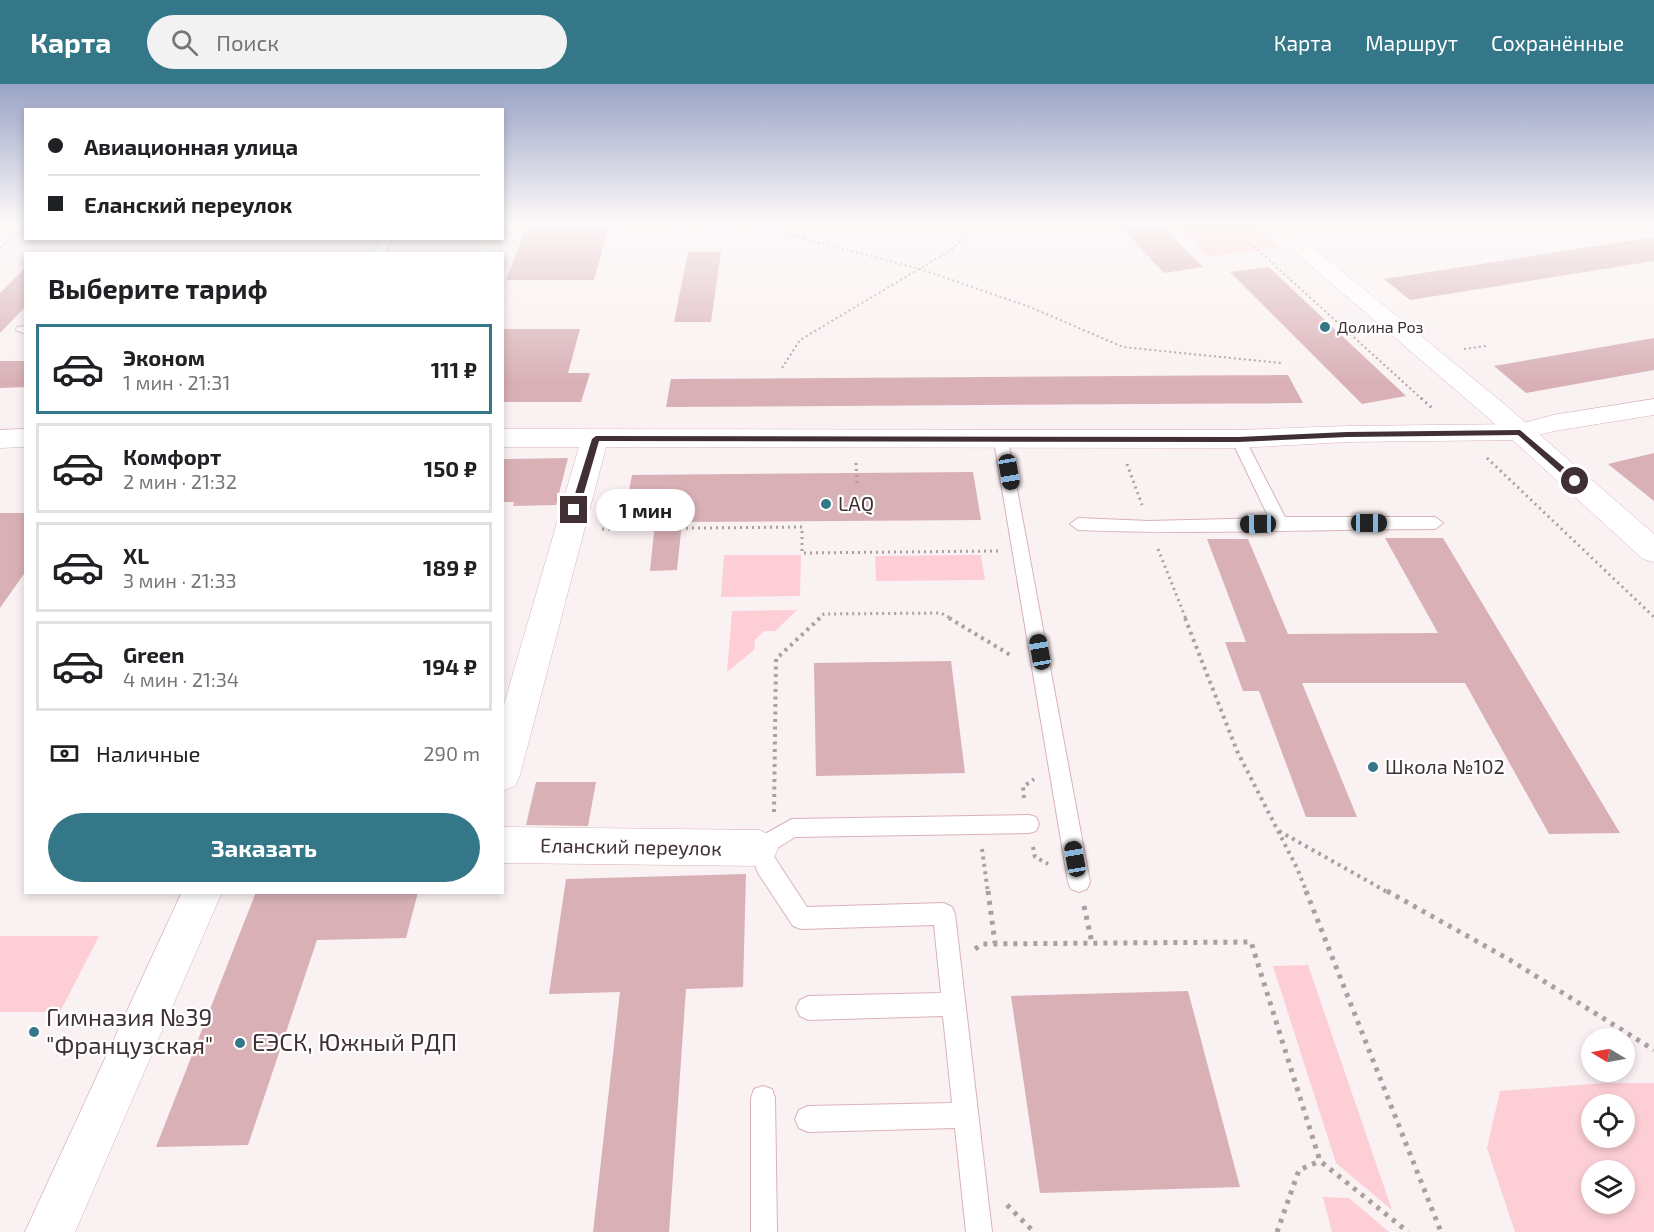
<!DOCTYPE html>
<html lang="ru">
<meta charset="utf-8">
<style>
body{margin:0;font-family:"Exo 2",sans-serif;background:#f2f2f2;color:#202124;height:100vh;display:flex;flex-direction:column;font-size:22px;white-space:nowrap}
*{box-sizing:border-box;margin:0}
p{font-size:20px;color:#757577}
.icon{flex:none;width:33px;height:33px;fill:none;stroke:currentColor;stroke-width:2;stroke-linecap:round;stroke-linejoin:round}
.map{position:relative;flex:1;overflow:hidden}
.side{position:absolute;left:24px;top:168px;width:480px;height:642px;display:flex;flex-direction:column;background:#fff;border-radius:0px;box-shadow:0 3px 9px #0003}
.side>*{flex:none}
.banner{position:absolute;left:24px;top:24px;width:480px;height:132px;border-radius:0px;box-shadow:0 3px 9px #0003;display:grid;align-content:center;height:132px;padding:0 24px;background:#fff}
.needle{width:39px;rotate:280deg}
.buttons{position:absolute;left:1581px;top:944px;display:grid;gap:12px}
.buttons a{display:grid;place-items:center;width:54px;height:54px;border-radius:50%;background:#fff;box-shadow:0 3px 9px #0003;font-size:30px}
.end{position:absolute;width:27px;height:27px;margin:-14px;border:8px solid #403033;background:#fff;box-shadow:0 0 0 3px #fff}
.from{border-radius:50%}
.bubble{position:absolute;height:42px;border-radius:21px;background:#fff;box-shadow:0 3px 9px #0003;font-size:20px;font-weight:700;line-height:42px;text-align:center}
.car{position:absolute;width:18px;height:36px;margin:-18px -9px;border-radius:8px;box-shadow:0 0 4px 2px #0007;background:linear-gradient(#222 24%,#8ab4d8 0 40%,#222 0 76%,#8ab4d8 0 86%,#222 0)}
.banner b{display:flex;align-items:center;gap:21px;height:57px;font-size:22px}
.banner b+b{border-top:2px solid #e0e0e0}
.banner i{width:15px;height:15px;background:#202124}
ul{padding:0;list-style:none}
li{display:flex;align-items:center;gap:18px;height:90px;margin:0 12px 9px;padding:0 12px;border:3px solid #e0e0e0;border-radius:0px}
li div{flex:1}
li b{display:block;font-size:22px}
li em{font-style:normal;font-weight:700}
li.active{border-color:#347788}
li>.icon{width:54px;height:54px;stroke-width:1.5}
h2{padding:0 24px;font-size:27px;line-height:72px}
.pay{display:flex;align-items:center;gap:15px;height:66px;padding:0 24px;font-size:22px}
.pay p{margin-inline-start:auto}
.action{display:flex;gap:12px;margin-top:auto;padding:12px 24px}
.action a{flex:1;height:69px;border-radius:36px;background:#347788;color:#fff;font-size:24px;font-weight:700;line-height:69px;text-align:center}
header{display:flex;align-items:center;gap:36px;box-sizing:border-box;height:84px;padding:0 30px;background:#347788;color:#fff}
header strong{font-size:28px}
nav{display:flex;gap:33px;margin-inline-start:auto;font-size:21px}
.search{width:420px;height:54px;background:#f2f2f2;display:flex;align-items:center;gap:15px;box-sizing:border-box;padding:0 21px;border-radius:33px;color:#757577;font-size:22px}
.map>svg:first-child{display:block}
</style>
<header>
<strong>Карта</strong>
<div class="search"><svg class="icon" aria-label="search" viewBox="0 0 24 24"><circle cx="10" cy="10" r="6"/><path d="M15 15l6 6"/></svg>Поиск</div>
<nav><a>Карта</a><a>Маршрут</a><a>Сохранённые</a></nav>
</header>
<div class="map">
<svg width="1654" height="1148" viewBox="0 0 1654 1148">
<rect width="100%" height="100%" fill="#faf1f2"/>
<path fill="#fdced6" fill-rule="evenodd" d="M684,139H760L763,146L685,144Z
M1175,139H1255L1281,163L1207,173Z
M724,471H801L800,512L721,513Z
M981,471L985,496L876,497L875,472Z
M797,526L775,547H764L755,556L754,566L727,588L732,527Z
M0,852H99L60,928H0Z
M1308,881L1392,1126L1336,1079L1273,882Z
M1605,999H1654V1148H1515L1487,1064L1500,1007ZM1592,1020H1624V1053H1592ZM1592,1086H1624V1119H1592Z
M1323,1113L1349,1114L1389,1148H1332Z"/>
<path fill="#d8b0b6" d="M528,139H610L594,196H506Z
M1117,139H1159L1203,183L1164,189Z
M1654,153V177L1410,216L1384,195Z
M688,168H721L711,238H674Z
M26,183V222L0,249V209Z
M1269,183L1275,189L1406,312L1362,320L1230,188Z
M502,245H580L568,289H590L581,318H502Z
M1654,254V286L1526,309L1494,282Z
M0,277H26V303L0,304Z
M1288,291L1303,319L666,323L671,295Z
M1654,369V417L1608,380Z
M568,374L556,421L513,422L514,418H502V375Z
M973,388L981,436L682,438L677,486L650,487L655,438H623L632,391Z
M0,429H26V487L0,524Z
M1385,454H1443L1620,749L1549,750L1465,599H1302L1357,733H1306L1259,607H1243L1225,558H1246L1207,455H1248L1288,550L1438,549Z
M951,577L965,689L816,692L814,579Z
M536,698H596L588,742L526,741Z
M746,790L743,903L686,905L669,1148H593L620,908L549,910L566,795Z
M256,808H418L406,854L317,856L248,1061L156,1063Z
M1188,907L1240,1103L1040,1109L1011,912Z"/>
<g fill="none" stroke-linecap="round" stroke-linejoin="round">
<g stroke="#dab2b9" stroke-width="2">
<path id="service" d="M381,154H392L385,170H373Z
M26,242V250L16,246L17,243Z
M1238,350L1245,355L1285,433H1435L1443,439L1435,445C1316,445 1197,451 1078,446L1070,440L1078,434L1149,437L1269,434L1231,355Z
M1001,352L1008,357L1090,798L1087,805L1079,808L1071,805L1068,798L994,357Z
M1029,731L1036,733L1039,740L1036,747L1029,749L795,753L771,768L807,823L944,819L952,823L955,830L992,1148H966L955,1044L808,1048L799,1044L795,1035L799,1026L808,1022L952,1019L943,932L808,936L800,932L796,924L800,916L808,912L941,909L934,841L801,845L793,842L758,789L749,764L752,757L792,735Z
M763,1002L772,1005L775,1014L777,1148H751V1014L754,1005Z"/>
</g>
<g stroke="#dab2b9" stroke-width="1">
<path id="minor" d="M502,153L503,154L497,170H475L482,154Z
M1654,315V331L1554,347L1520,356L1347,358L1238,364L606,363L520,691L515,702L502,707V627L579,363H502V345L1238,346L1347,342L1520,340L1553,331Z
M26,345V363L0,364V346Z
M502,743L759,746L773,752L778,764L773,776L759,782L502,779Z
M182,808H222L75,1148H25Z"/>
</g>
<g stroke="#dab2b9" stroke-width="1">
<path id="tertiary" d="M1261,139H1283L1503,319L1654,450V478L1643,475L1485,331Z"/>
</g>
<path stroke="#ab9fa1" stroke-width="2" stroke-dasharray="2 3" stroke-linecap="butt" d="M745,139L920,185L1030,223L1123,263L1281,279
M1228,139L1423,316
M1647,139L1654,143
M0,164L26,141
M1464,265L1486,262
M782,284L800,256L951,166L979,139"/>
<path stroke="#ab9fa1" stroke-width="3" stroke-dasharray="2 4" stroke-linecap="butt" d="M1421,314L1432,324
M1487,374L1654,533
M856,379L857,400
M1127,380L1142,421
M602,445L802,443V469L998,467
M1158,465L1186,535
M818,535L824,530L941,529L952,535"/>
<path stroke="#ab9fa1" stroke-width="4" stroke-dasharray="3 4.5" stroke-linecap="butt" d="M949,534L1012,572
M1185,534L1237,667L1297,784L1307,809
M1024,714L1023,703L1034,695
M774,728L776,575L820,534
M1279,747L1389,809
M1033,763L1035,773L1048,780
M982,765L988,809"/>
<path stroke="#ab9fa1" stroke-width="5" stroke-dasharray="4 6" stroke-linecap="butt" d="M988,807L995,859
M1306,807L1441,1148
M1387,807L1510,876L1654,966
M1084,822L1092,859
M975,865L982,860L1251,858L1320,1077L1408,1148
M1007,1121L1034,1148
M1277,1148L1299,1086L1320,1077"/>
<use href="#service" fill="#fff" fill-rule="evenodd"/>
<use href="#minor" fill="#fff" fill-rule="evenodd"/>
<use href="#tertiary" fill="#fff" fill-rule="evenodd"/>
</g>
<linearGradient id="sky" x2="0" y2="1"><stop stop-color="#99a3c6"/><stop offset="0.46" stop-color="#fdf9f9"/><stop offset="1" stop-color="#fdf9f9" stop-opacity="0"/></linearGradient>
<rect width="1654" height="300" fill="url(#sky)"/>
<path fill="#403033" d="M1520,346L1578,395V399H1572L1518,351L1347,353L1238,358L599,357L579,426L574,429L570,426L592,355L596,352L1238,353L1347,348Z"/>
<g fill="#347788" stroke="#fff" stroke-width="2">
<circle cx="1325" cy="243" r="6"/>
<circle cx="826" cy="420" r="6"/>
<circle cx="1373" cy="683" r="6"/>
<circle cx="34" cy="948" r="6"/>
<circle cx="240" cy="959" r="6"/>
</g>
<g text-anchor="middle" stroke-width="4.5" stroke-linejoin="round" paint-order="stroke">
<g font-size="16" fill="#403033" stroke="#fff" text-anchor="start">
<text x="1337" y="249">Долина Роз</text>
</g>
<g font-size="20" fill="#403033" stroke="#fff" text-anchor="start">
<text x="838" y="427">LAQ</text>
<text x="1385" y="690">Школа №102</text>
</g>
<g font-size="20" fill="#403033" stroke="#fff">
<text transform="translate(631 763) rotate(1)" y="7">Еланский переулок</text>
</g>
<g font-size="24" fill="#403033" stroke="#fff" text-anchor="start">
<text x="46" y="942">Гимназия №39<tspan x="46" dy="28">"Французская"</tspan></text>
<text x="252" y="967">ЕЭСК, Южный РДП</text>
</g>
</g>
</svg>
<div class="buttons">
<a><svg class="needle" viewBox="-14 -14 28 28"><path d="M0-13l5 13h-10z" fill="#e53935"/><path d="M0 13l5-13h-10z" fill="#757577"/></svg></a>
<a><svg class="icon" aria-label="locate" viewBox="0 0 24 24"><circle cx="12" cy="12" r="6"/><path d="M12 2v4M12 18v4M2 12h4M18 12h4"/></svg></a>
<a><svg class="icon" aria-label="layers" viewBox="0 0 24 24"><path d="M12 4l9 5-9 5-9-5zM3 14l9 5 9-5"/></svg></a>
</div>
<i class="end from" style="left:1575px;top:397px"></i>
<i class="end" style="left:574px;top:426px"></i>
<div class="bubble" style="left:596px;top:405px;width:99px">1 мин</div>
<i class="car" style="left:1009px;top:388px;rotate:170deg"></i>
<i class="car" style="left:1369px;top:439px;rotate:90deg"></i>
<i class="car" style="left:1258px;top:440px;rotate:269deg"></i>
<i class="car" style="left:1040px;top:568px;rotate:350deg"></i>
<i class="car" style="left:1075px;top:775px;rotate:350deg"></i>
<div class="banner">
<b><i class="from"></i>Авиационная улица</b>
<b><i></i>Еланский переулок</b>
</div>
<section class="side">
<h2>Выберите тариф</h2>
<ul>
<li class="active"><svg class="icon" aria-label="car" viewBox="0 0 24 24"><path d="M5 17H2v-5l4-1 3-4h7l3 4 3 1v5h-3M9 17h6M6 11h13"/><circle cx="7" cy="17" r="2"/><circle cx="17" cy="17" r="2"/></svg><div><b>Эконом</b><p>1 мин · 21:31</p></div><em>111 ₽</em></li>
<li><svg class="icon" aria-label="car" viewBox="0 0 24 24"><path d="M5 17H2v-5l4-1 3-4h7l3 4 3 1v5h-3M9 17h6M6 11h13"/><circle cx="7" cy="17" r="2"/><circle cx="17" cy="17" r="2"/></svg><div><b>Комфорт</b><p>2 мин · 21:32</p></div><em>150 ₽</em></li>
<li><svg class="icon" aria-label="car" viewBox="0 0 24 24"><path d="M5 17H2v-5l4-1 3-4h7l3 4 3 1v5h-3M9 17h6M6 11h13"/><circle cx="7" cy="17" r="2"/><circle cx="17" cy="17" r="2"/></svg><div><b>XL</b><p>3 мин · 21:33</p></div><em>189 ₽</em></li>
<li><svg class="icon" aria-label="car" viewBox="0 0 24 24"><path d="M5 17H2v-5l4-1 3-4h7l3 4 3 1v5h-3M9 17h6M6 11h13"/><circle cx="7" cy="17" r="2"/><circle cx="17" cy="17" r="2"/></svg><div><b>Green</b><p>4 мин · 21:34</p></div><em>194 ₽</em></li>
</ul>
<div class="pay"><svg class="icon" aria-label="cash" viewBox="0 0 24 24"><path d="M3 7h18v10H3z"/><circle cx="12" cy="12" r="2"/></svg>Наличные<p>290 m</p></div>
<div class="action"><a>Заказать</a></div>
</section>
</div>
